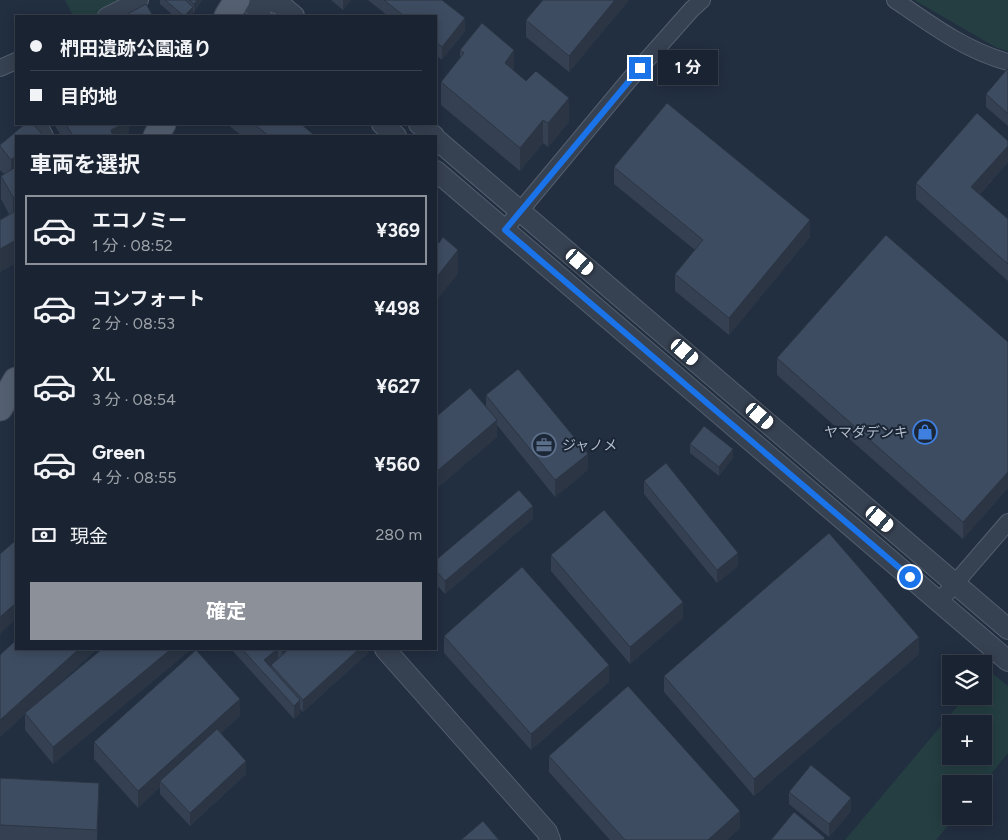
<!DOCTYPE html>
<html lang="ja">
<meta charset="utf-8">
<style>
body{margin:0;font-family:Figtree,"Noto Sans JP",sans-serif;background:#272f3d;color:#f1f3f6;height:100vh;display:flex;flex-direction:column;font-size:19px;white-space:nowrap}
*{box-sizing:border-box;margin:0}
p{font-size:16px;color:#9fa4ab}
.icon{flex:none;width:28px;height:28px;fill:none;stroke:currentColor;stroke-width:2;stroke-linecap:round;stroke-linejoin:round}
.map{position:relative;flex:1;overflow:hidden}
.side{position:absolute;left:15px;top:135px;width:422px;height:515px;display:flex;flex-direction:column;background:#1a2331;border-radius:0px;box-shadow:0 2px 12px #0003,0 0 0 1px #38404d}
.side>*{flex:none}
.guide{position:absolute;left:15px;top:15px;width:422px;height:110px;border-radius:0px;box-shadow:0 2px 12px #0003,0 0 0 1px #38404d;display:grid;align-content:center;height:110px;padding:0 15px;background:#1a2331}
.controls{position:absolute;left:942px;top:655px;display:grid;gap:10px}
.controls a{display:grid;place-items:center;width:50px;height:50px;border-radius:0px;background:#1a2331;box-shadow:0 2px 12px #0003,0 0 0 1px #38404d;font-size:25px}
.end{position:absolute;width:22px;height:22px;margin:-11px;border:6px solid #1a73e8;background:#fff;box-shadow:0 0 0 2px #fff}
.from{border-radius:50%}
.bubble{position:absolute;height:35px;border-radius:0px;background:#1a2331;box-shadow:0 2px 12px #0003,0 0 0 1px #38404d;font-size:16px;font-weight:700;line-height:35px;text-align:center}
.car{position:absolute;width:15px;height:30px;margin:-15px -8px;border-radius:6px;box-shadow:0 0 4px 1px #0007;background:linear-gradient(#fff 24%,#345 0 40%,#fff 0 76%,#345 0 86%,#fff 0)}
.guide b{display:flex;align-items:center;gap:18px;height:48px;font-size:19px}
.guide b+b{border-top:1px solid #38404d}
.guide i{width:12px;height:12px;background:#f1f3f6}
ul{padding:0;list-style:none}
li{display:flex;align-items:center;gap:15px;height:70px;margin:0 10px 8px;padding:0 5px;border:2px solid transparent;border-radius:0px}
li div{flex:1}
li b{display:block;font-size:19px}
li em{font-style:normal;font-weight:700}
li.on{border-color:#8c9099}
li>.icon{width:45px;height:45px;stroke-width:1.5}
h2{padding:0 15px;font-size:22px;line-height:60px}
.pay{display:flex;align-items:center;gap:12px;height:55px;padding:0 15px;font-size:19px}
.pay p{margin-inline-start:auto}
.button{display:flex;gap:10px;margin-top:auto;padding:10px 15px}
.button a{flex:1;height:58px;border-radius:0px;background:#8c9099;color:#fff;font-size:20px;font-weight:700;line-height:58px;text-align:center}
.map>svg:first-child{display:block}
</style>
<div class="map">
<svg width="1008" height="840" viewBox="0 0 1008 840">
<rect width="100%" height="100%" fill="#222f41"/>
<path fill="#243e42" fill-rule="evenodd" d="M65,0H140L106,16H73Z
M914,0H1008V51L997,48Z
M988,670L1008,686V753L983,784H951V816H956L936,840H845L966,696H984V675ZM951,724H984V756H951Z"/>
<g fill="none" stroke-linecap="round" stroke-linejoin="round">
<g stroke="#545f6e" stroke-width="18">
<path id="minor" d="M895,0C930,24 966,51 1008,62
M106,16L130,4L140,0
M0,68L16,61
M39,124L45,136
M505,229L629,80L692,9L702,0
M939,602L1008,522"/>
</g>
<g stroke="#545f6e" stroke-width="22">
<path id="tertiary" d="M250,0L261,16
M268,0L281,5L294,16
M382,124L396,136
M419,124L434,136
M436,139L1008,629
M436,171L1008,661
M385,649L547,832L550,840"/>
</g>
<g stroke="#404a5a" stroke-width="27">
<path id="primary" d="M227,16L237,0
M156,136L163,124
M0,408L16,380"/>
</g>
<use href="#minor" stroke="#364151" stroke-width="16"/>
<use href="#tertiary" stroke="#364151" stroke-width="20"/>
<use href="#primary" stroke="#546071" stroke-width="25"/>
</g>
<path fill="#354153" d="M160,0H202L194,13L193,12V15L192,16H174L160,4Z
M331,0H351L343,10Z
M368,0H442L465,31L442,60L436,55V16H388Z
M543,0H629L569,72L526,37V20Z
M460,50L514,71L569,122L548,147L543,143L520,171L441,105V82L460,58Z
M1008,68V126L986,107V94Z
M25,124H33L42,134V136H16V263L0,272V220L9,214L1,199V176L4,174L0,170V145Z
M54,124H129V131L126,136H61Z
M227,124H301L315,136H242Z
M1008,141V162L980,194L1008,219V281L916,199V183Z
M614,167L810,237L729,335L675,291V274L695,250L614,184Z
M1008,342V488L963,539L777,375V358Z
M486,395L588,470L555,497L497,425V437L436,489V417L486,407Z
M690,444L733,458L719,476L690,453Z
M644,481L738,566L717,583L644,494Z
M533,519L445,594L436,584V560Z
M551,555L683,618L630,664L551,571Z
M444,636L609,682L531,750L444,653Z
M16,649H97L42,699L189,649V651L53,764L25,730V714L0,737V655Z
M231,649H368V653L303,712L300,709V713L294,719Z
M919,654L754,796L664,692V676Z
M240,716L221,733L246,774L190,826L160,794V787L138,808L94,759V742Z
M549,756L740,828L727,840H610L549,772Z
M0,778L99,799L97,840H0Z
M789,792L851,811L829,837L789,804Z"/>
<path fill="#2b3544" d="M197,0H202L194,13V4Z
M343,0H351L343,10Z
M615,0H629L569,72V56Z
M193,7V15L192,16H184Z
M465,18V31L442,60V47Z
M514,50V74L505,63Z
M569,98V122L548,147V123Z
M543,120V143L520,171V148Z
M120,124H129V131L126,136H111V130Z
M1008,146V162L971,203V187Z
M16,155V179L11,183V160Z
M16,196V219L13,221V197Z
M810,220V237L729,335V318Z
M16,226V263L0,272V249Z
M458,250V274L436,301V278Z
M497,420V437L436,489V472Z
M733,449V458L719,476V467Z
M588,454V470L555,497V480Z
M1008,472V488L963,539V522Z
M533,506V519L445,594V581Z
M738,553V566L717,583V570Z
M683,602V618L630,664V647Z
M16,603V619L0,634V617Z
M919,637V654L754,796V779Z
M79,649H97L0,737V720Z
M171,649H189V651L53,764V747Z
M277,649H278V660L271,665V667L264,673V660Z
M282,649H294L282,659Z
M359,649H368V653L303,712V700Z
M609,665V682L531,750V734Z
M240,699V716L164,785L160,781V787L138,808V791Z
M300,700V713L294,719V706Z
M246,761V774L190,826V813Z
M99,783V799L97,840V830Z
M851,798V811L829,837V824Z
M740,811V828L727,840H708Z"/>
<path fill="#3e4c61" stroke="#2b3544" d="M165,0H185L193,7L184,16Z
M189,0H197L194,4Z
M384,0H442L465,18L442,47L436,42V16H404Z
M543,0H615L569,56L526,20Z
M146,4L153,16H124Z
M482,23L514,50L505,63L526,81L536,71L569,98L548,123L543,120L520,148L441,82L464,53L460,50Z
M1008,68V114L986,94Z
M667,103L810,220L729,318L675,274L703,240L614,167Z
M977,113L1008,141V146L971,187L1008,219V264L916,183Z
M25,124H33L42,134L40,136H16V155L11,160L0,146V145Z
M66,124H120L119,126L111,130L113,136H73Z
M254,124H301L315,136H269Z
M16,167V196L13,197L1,176Z
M14,212L16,216V226L15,227L16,230V240L0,249V220Z
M886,235L1008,342V472L963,522L777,358Z
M443,237L458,250L436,278V241L439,243Z
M518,369L588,454L555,480L486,395Z
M470,388L497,420L436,472V417Z
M704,426L733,449L719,467L690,444Z
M666,463L738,553L717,570L644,481Z
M519,490L533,506L445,581L436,571V560Z
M604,510L683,602L630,647L551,555Z
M829,533L919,637L754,779L664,676Z
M16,540V603L0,617V554Z
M522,567L609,665L531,734L444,636Z
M16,640V649H79L0,720V655Z
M102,649H171L53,747L25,713Z
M242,649H277L264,660L300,700L294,706Z
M289,649H359L303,700L271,665Z
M196,650L240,699L138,791L94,742Z
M628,686L740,811L708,840H625L549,756Z
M217,729L246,761L190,813L160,781Z
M811,765L851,798L829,824L789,792Z
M0,778L99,783L97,830L0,825Z
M794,812L825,838L823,840H771Z
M483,821L499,840H461Z"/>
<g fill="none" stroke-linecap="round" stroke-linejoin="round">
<path stroke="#1a73e8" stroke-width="6" d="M640,68L505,230L910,577"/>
</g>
<defs>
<g id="shop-ring" transform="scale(1.25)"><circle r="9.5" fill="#1b2636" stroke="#3f7fe0" stroke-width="1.5"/><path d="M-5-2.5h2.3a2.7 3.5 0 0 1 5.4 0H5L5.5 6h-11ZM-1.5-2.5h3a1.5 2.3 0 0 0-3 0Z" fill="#3f7fe0"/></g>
<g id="office-ring" transform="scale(1.25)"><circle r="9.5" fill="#1b2636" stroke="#5c6f8a" stroke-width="1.5"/><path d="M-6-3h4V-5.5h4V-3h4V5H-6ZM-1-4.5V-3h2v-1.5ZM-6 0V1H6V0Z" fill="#5c6f8a"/></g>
</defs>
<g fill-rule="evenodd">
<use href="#shop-ring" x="925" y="432"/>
<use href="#office-ring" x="544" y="445"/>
</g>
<g text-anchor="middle" stroke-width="4" stroke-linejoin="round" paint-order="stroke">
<g font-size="14" fill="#b3bccb" stroke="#1b2636" text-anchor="end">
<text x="908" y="437">ヤマダデンキ</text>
<text x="562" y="450" text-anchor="start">ジャノメ</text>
</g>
</g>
</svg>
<div class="controls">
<a><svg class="icon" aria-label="layers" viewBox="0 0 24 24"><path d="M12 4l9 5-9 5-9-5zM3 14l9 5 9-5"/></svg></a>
<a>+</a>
<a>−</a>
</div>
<i class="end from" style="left:910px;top:577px"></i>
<i class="end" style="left:640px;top:68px"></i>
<div class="bubble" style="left:658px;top:50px;width:60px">1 分</div>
<i class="car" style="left:580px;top:262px;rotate:131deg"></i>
<i class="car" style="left:685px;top:352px;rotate:131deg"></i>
<i class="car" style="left:760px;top:416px;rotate:131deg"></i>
<i class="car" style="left:880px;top:519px;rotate:130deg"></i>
<div class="guide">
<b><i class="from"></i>椚田遺跡公園通り</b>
<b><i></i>目的地</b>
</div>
<section class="side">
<h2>車両を選択</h2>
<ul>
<li class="on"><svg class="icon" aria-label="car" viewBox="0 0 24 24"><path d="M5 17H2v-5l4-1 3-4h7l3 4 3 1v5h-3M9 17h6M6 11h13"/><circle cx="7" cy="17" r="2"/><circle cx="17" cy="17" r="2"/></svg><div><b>エコノミー</b><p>1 分 · 08:52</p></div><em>¥369</em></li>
<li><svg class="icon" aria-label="car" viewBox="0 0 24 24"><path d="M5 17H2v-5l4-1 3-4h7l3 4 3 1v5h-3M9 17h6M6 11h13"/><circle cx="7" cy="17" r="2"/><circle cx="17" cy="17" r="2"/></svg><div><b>コンフォート</b><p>2 分 · 08:53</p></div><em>¥498</em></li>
<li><svg class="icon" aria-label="car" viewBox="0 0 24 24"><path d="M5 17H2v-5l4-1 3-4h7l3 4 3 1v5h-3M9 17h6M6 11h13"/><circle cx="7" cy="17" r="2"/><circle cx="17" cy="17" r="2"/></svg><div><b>XL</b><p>3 分 · 08:54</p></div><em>¥627</em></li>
<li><svg class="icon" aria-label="car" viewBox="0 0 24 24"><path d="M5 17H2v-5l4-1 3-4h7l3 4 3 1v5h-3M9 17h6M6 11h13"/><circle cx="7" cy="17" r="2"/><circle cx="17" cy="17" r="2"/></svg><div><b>Green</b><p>4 分 · 08:55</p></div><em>¥560</em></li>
</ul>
<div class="pay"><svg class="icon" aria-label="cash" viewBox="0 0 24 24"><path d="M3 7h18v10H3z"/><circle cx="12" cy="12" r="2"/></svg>現金<p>280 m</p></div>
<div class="button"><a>確定</a></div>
</section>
</div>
